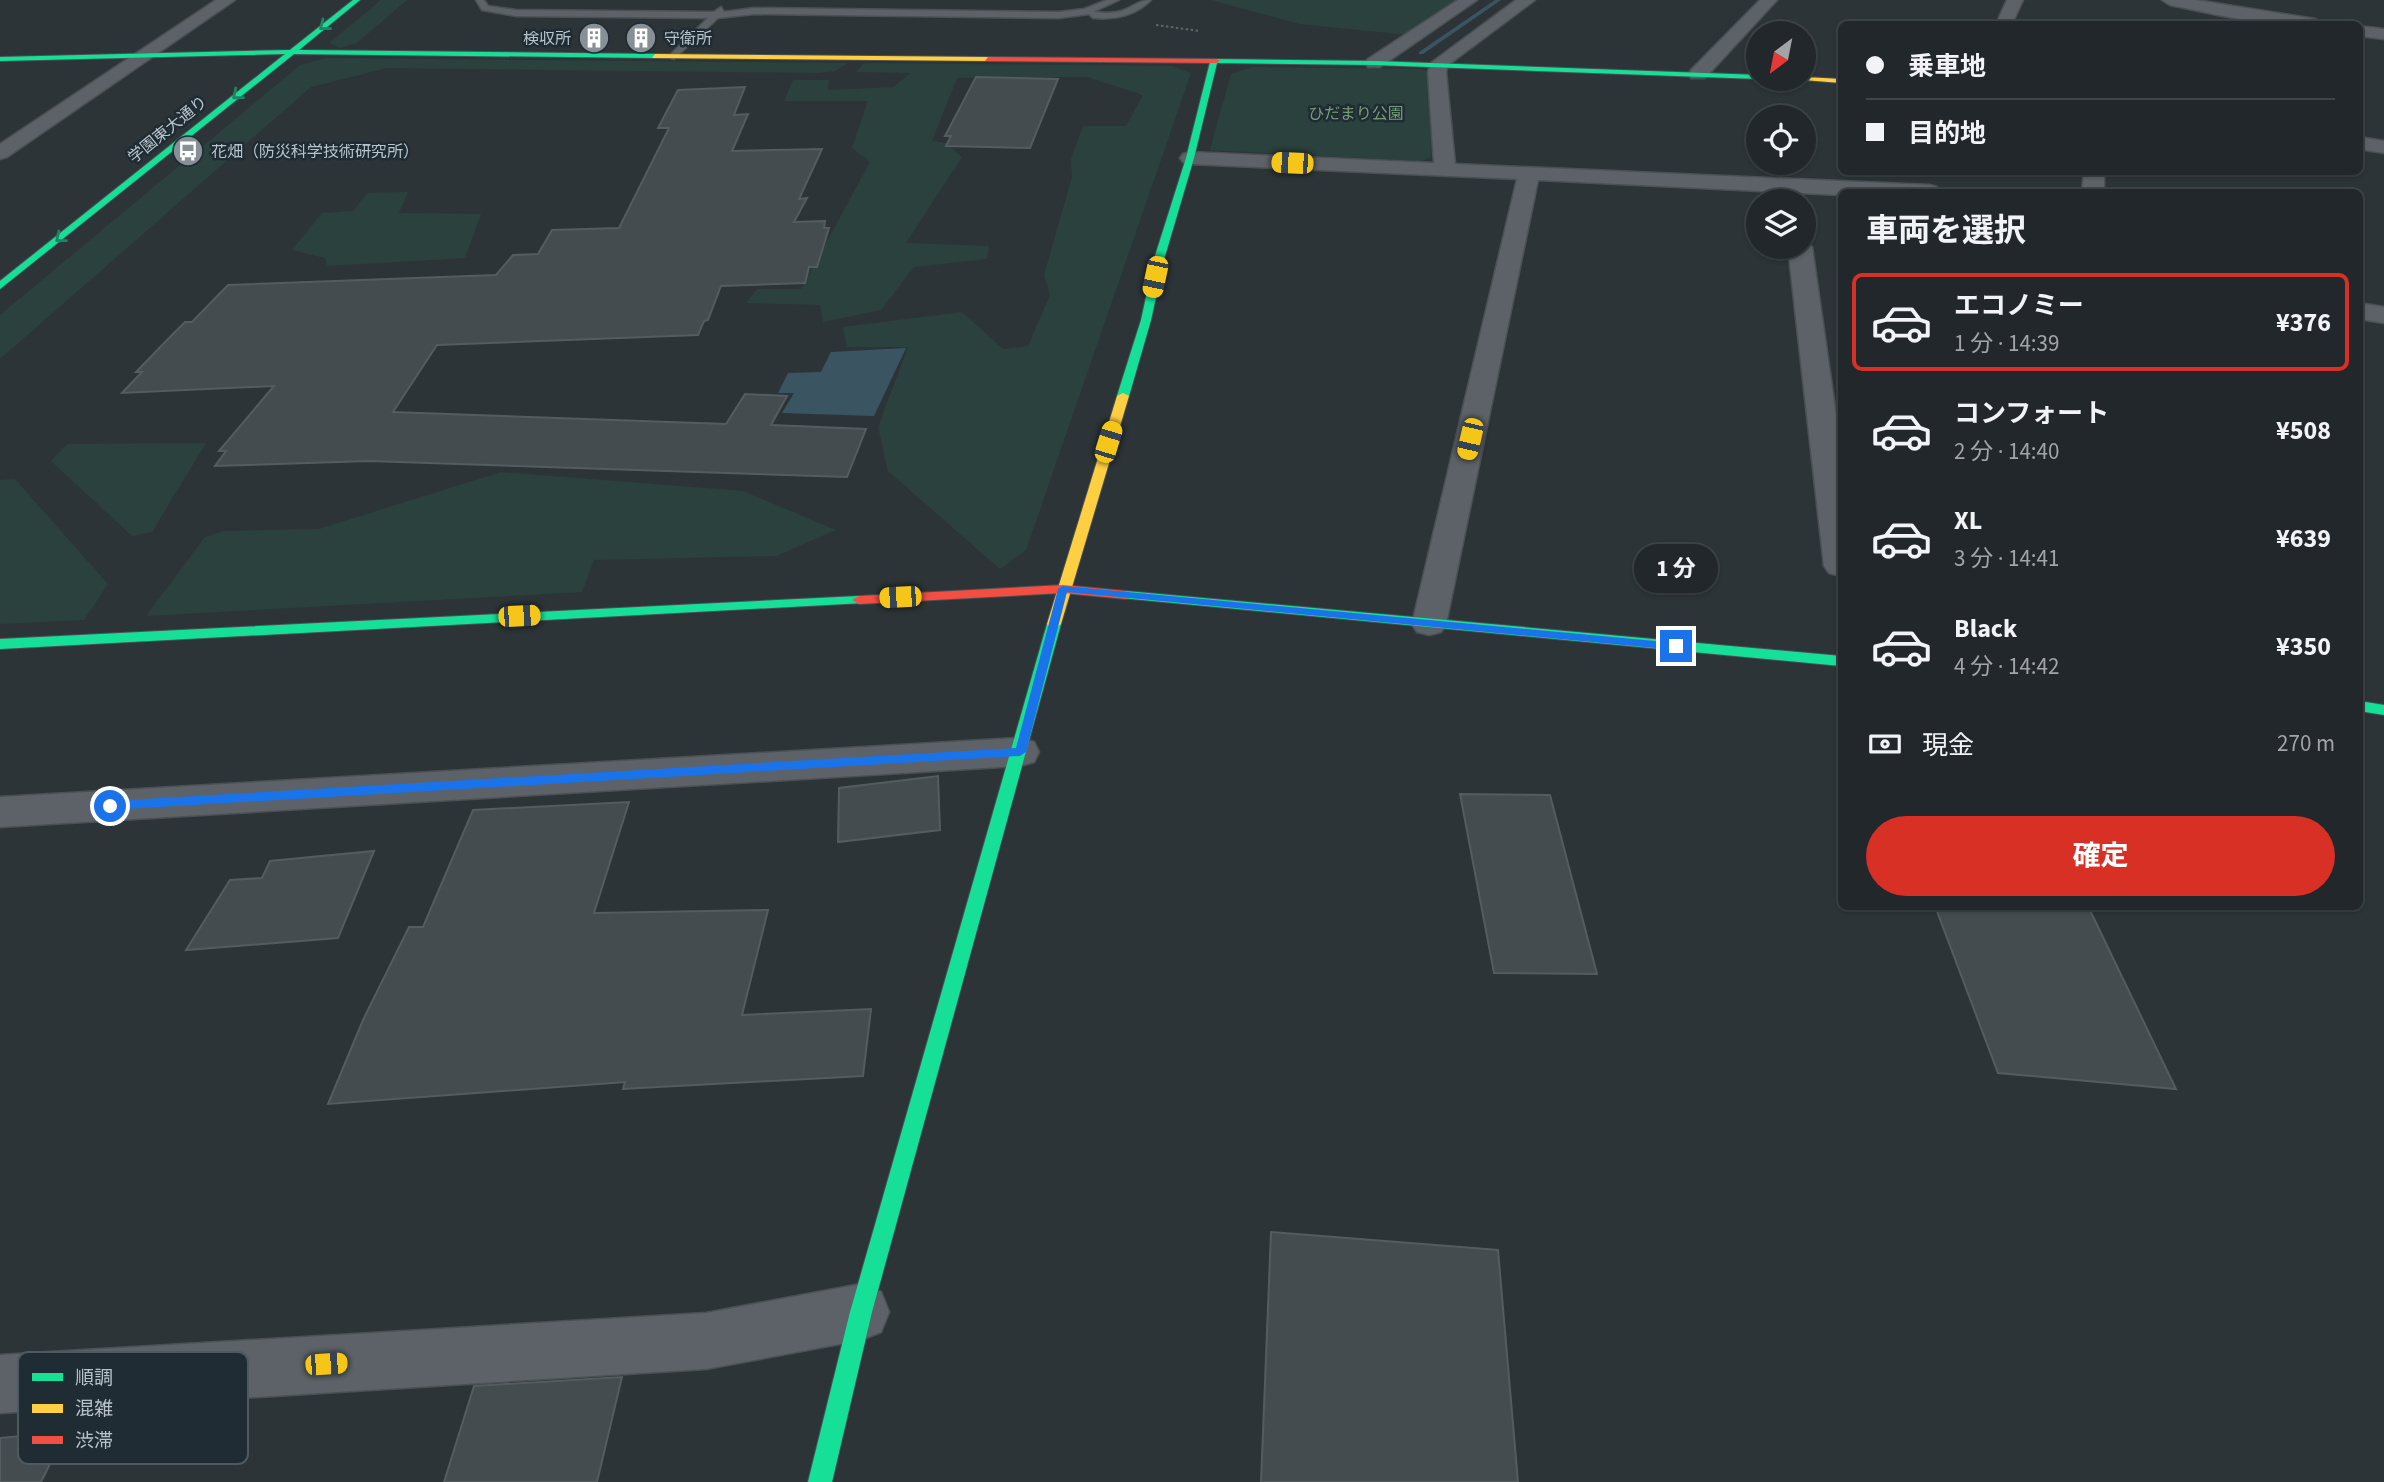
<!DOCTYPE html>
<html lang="ja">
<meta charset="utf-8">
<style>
body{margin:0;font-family:"Source Sans 3","Noto Sans JP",sans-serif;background:#2d3336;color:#f1f3f6;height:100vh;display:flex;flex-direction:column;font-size:26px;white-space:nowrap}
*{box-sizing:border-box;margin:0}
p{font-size:23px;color:#a2a5a8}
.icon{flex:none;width:38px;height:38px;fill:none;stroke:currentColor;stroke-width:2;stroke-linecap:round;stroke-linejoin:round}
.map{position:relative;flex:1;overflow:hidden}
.details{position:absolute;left:1838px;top:189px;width:525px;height:721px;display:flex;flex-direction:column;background:#21272a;border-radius:10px;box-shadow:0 2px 5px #0004,0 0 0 2px #3e4447}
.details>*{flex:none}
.guide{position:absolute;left:1838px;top:21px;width:525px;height:154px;border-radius:10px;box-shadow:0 2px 5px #0004,0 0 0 2px #3e4447;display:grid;align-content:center;height:154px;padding:0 28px;background:#21272a}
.needle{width:46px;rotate:212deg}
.fabs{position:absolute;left:1746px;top:21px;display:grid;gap:14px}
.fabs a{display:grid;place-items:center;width:70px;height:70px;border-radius:50%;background:#21272a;box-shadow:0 2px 5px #0004,0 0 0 2px #3e4447;font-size:35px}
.end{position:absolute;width:32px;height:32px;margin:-16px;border:9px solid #1a73e8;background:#fff;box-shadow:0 0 0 4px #fff}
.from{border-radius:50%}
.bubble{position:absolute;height:49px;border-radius:24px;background:#21272a;box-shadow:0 2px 5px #0004,0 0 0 2px #3e4447;font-size:23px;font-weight:700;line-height:49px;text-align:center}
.car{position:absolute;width:21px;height:42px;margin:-21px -10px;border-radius:9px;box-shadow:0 0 5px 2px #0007;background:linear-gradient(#f5c518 24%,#345 0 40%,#f5c518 0 76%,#345 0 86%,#f5c518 0)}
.guide b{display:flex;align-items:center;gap:24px;height:66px;font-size:26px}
.guide b+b{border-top:2px solid #3e4447}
.guide i{width:18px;height:18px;background:#f1f3f6}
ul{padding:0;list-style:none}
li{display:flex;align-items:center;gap:21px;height:98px;margin:0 14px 10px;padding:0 14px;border:4px solid transparent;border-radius:10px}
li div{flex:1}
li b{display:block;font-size:26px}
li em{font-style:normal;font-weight:700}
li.selected{border-color:#d93025}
li>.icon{width:63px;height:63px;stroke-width:1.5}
h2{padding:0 28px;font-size:32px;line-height:84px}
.pay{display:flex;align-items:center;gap:18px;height:77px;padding:0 28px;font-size:26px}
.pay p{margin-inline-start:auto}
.action{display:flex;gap:14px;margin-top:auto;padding:14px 28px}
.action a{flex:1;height:80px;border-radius:42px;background:#d93025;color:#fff;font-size:28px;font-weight:700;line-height:80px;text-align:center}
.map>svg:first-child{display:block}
</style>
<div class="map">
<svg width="2384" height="1482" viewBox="0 0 2384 1482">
<rect width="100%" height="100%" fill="#2c3438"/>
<path fill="#2b413e" d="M381,0H407L357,43L340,48L329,43Z
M1211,0H1461L1408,35L1300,24Z
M326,58L848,63L835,71L817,73L387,68L311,87L0,359V315L300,65Z
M864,63L1172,66L1191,73L1026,550L1000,569L888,471L878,427L908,347H847L843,327L962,312L1003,349L1028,346L1050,295L1044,275L1072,177L1071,159L1083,126H1126L1143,95L1087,77L957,78L932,141L946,143L962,157L906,243L989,246L987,259L914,267L881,310L823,322L820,305L746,303L757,289H801L870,162L852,148L868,101H784L793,80H829L828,90L893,87L911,73L856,72Z
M1252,67L1422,69L1430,73L1431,157L1421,161L1210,150L1231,74Z
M408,192L399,213L481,214L465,258L327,266L325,258L292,250L322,213L353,211L367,193Z
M206,443L152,532L132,536L51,461L67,444Z
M501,472L743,491L836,530L776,556L594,560L582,592L146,616L205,537L224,531L319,529Z
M15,479L108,584L84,620L0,624V480Z"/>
<path fill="#3b5462" d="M906,348L874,416L782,413L794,393H778L788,373L821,372L831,352Z"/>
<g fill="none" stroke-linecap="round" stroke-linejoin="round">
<path fill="#3b5462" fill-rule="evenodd" d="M1495,0H1501L1423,54H1419V52Z"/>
</g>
<path fill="#454c50" stroke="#545c60" stroke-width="2" d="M976,77L1058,79L1030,148L946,146L951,136H945Z
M745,87L734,115L748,114L732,151L822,149L799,199L807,198L794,222L825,221L824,228H829L817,267H809L805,283L721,286L708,320L704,321L698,335L437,345L393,412L726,424L745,394L787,396L771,425L866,429L847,477L369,461L215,466L226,451H219L274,386L122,393L142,372H136L171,336L185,322H192L228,285L496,275L513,255L538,254L552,230L619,228L669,128H658L678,90Z
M938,776L940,830L838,842L839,788Z
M1460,794L1550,795L1597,974L1494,973Z
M629,802L594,913L768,910L742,1015L871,1009L863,1076L623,1089L625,1082L328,1104L363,1020L409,927H423L473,810Z
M374,851L338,938L186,950L230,880L262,878L270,861Z
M1935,906H2088L2176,1089L1998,1073Z
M1271,1232L1498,1250L1518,1482H1261Z
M622,1377L597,1482H444L474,1386Z
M66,1432L41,1482H0V1438Z"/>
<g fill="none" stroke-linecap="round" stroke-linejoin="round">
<g stroke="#4a5053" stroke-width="3">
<path id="lane" d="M476,0H484L488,6L516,10L714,12L721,7L724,12L754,8L1059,12L1084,9L1107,0H1119L1093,12C1103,13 1114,14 1124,10C1134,6 1140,0 1151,0C1135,16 1115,20 1093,18L1089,14L1059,18L754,14L718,18L674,59L671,58V54L708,18L516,16L482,10Z"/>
</g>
<g stroke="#4a5053" stroke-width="3">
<path id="street" d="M216,0H235L7,157L0,159V144Z
M1458,0H1477L1380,67H1368L1365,63L1368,59Z
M1516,0H1535L1448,65L1446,72L1455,164L1929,185L1937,187L1940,192L1841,195L1538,180L1446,624L1441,632L1429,635L1417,632L1412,624L1517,179L1190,164L1183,162L1180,158L1183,154L1190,152L1434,163L1428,72L1431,63Z
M1760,0H1777L1705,78H1691L1689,74L1691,70Z
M2007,0H2023L2012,24H1996Z
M2162,0H2196L2315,19L2323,24C2272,29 2220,15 2170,5Z
M2359,26L2384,29V39L2359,36Z
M2359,137L2384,141V153L2359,149Z
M2084,172H2104V192H2082Z
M1804,241L1812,247L1841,450V576L1829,573L1824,566L1788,247H1804Z
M2359,303L2384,307V323L2359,319Z
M1020,738L1034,742L1039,752L1034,762L1020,766L0,827V797Z
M861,1284L881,1292L889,1312L881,1332L861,1340L706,1369L0,1413V1355L706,1313Z"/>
</g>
<g stroke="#4a5053" stroke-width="2">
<path id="fast" d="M353,0H360L299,50L655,54L659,56L655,58L294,54L0,289V281L285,54L0,61V57L290,50Z
M1213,59L1374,61L1759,75V79H1761H1759L1374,65L1217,63L1194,158L1165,256L1151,320L1129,396L1119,398L1117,396L1141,320L1155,256L1186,158L1210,62Z
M1126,591L1841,656V666L1121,598L1119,595Z
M859,596L864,597L866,600L864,603L0,649V639Z
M1054,619L1061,624L872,1312L832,1482H808L850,1312L1047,624Z
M2359,701L2384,705V715L2359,711Z"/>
</g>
<g stroke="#4a5053" stroke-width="2">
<path id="slow" d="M655,54L988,57L992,59L988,61L652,58Z
M1804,77L1841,79V83L1791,79Z
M1123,393L1129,396L1061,624L1054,629L1049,627L1047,624L1117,396Z"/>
</g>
<g stroke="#4a5053" stroke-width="2">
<path id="jam" d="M988,57L1216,59L1220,61L1216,63L985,61Z
M1063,585L1126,591L1133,595L1126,599L1063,593L859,604L852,600L859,596Z"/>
</g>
<path stroke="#5f666a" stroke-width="2" stroke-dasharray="2.5 2.5" stroke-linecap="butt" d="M1156,25L1200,31"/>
<use href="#lane" fill="#5c6267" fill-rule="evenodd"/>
<use href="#street" fill="#5c6267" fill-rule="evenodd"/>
<use href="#fast" fill="#16e098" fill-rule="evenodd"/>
<use href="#slow" fill="#ffcf43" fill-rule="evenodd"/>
<use href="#jam" fill="#f24e42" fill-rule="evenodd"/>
</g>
<defs><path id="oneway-chevron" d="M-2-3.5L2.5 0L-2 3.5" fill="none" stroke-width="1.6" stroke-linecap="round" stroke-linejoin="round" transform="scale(1.75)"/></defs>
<g stroke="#1a8666">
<use href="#oneway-chevron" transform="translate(324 26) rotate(142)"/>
<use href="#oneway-chevron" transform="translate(237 95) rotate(141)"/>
<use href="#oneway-chevron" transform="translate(60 238) rotate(141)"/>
</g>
<path fill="#1a73e8" d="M1063,586L1676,643L1681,646L1676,650L1067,592L1026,752L1020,756L110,810L104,806L110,801L1016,748L1058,589Z"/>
<defs>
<g id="building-disc" transform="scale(1.575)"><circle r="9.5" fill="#869096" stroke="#1f2c34"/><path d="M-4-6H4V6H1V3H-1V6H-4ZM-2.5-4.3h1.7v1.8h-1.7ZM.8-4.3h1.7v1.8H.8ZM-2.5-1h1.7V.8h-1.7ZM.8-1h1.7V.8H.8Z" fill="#fff"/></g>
<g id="bus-disc" transform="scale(1.575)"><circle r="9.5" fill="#869096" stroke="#1f2c34"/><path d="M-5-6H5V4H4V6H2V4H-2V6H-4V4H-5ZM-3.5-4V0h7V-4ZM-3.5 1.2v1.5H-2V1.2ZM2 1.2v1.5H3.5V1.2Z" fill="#fff"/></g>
</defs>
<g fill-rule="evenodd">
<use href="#building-disc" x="594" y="38"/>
<use href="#building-disc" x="641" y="38"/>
<use href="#bus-disc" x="188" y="151"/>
</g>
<g text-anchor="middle" stroke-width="5" stroke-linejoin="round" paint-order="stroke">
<g font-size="16" fill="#b7c2c9" stroke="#1f2c34" text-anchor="start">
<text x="571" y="44" text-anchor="end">検収所</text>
<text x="664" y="44">守衛所</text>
<text x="211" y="157">花畑（防災科学技術研究所）</text>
</g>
<g font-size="16" fill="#769e76" stroke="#1f2c34">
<text x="1356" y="119">ひだまり公園</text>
</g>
<g font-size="16" fill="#b7c2c9" stroke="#1f2c34">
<text transform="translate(167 129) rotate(-39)" y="6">学園東大通り</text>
</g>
</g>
<rect x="18" y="1352" width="230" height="112" rx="10" fill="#1f2c34" stroke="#4d5961" stroke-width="2"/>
<rect x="32" y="1373" width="31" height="8" fill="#16e098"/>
<rect x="32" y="1404" width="31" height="9" fill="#ffcf43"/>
<rect x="32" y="1436" width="31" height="8" fill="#f24e42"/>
<g font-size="19" fill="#b7c2c9">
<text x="75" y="1384">順調</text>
<text x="75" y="1415">混雑</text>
<text x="75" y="1447">渋滞</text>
</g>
</svg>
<div class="fabs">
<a><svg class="needle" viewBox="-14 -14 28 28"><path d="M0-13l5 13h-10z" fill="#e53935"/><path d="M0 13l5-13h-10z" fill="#a2a5a8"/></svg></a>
<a><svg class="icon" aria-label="locate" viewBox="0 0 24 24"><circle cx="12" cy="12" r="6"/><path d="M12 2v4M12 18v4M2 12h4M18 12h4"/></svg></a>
<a><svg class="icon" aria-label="layers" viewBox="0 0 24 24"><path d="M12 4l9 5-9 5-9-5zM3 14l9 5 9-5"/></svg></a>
</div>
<i class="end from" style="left:110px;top:806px"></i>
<i class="end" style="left:1676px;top:646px"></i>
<div class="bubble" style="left:1634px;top:544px;width:84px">1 分</div>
<i class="car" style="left:1292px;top:163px;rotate:272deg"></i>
<i class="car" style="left:1155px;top:277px;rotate:192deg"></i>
<i class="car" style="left:1470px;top:439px;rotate:193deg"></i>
<i class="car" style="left:1108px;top:442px;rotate:17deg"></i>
<i class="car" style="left:900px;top:597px;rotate:267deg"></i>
<i class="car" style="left:519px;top:616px;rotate:87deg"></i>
<i class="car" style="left:326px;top:1364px;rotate:86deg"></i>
<div class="guide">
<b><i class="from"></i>乗車地</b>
<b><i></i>目的地</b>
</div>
<section class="details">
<h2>車両を選択</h2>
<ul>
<li class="selected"><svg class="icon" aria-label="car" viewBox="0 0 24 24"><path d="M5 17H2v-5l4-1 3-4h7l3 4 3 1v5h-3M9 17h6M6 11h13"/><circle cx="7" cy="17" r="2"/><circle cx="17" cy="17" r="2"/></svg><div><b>エコノミー</b><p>1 分 · 14:39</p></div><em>¥376</em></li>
<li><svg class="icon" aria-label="car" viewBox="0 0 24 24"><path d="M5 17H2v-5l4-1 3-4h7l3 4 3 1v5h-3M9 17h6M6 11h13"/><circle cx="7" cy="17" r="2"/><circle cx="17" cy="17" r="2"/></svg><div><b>コンフォート</b><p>2 分 · 14:40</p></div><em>¥508</em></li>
<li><svg class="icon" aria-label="car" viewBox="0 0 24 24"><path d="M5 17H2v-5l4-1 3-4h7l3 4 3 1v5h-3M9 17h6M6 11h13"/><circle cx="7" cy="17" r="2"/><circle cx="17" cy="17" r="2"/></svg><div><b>XL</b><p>3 分 · 14:41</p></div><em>¥639</em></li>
<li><svg class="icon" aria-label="car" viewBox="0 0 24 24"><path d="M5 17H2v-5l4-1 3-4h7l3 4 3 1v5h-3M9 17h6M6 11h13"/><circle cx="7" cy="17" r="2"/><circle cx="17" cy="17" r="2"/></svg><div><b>Black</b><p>4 分 · 14:42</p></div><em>¥350</em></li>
</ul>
<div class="pay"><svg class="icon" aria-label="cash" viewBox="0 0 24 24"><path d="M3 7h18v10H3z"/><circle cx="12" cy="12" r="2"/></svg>現金<p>270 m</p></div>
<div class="action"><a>確定</a></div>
</section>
</div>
